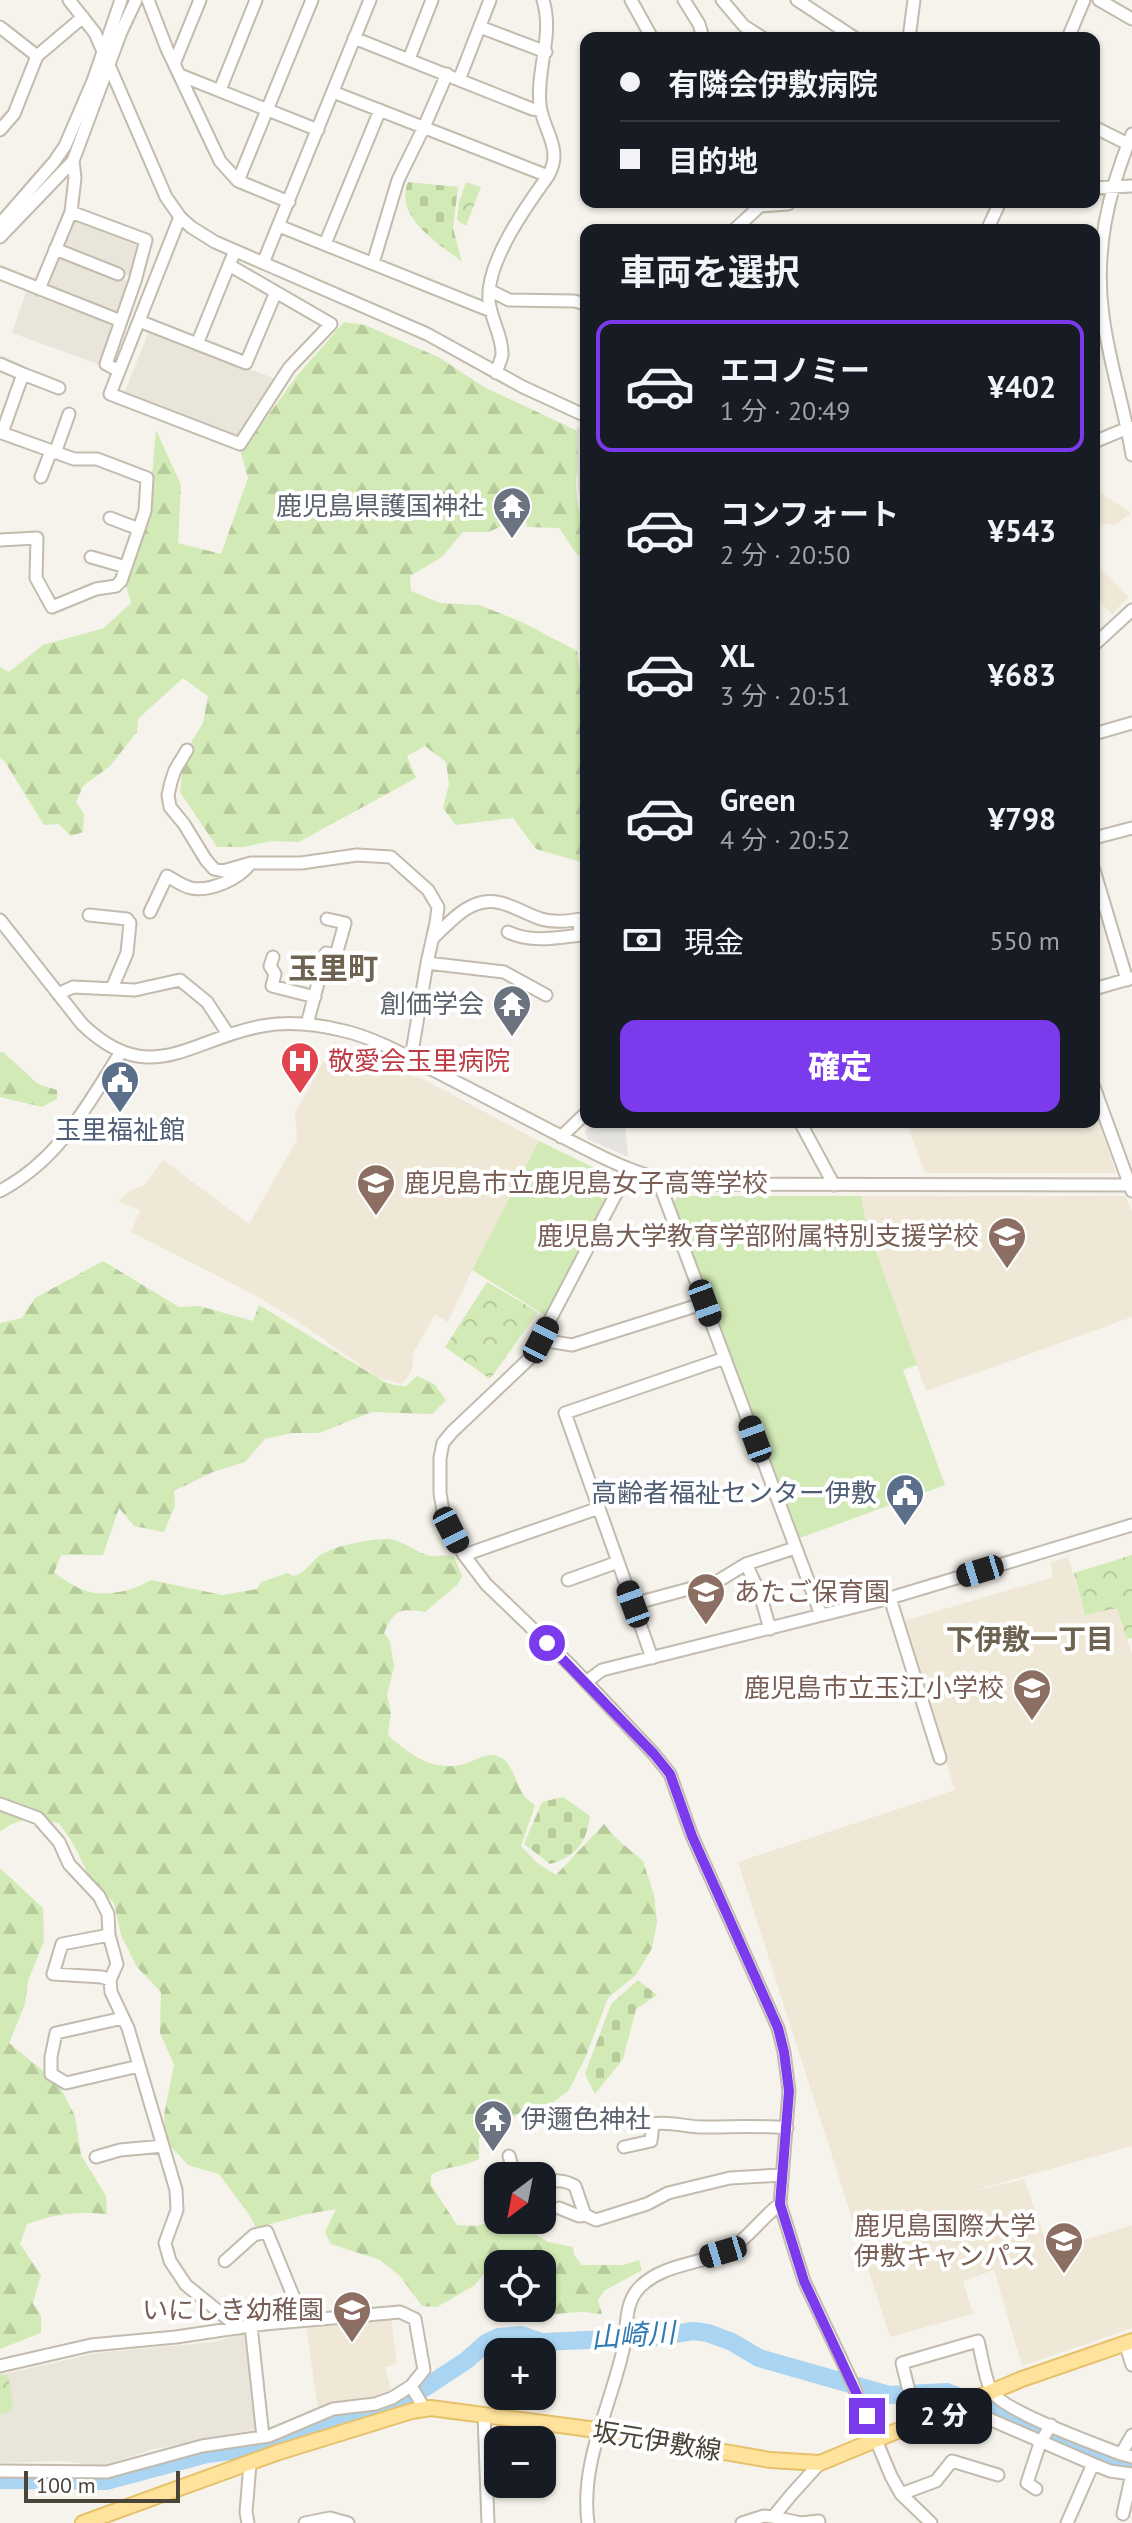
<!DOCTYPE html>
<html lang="ja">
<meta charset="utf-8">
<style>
body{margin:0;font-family:"PT Sans","Noto Sans JP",sans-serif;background:#242831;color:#f1f3f6;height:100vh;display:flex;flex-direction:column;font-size:30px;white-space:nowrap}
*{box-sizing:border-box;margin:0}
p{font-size:26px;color:#9ea1a6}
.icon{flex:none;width:44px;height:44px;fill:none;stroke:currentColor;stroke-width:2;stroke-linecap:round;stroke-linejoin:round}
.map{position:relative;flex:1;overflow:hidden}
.details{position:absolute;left:580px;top:224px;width:520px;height:904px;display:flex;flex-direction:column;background:#171b24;border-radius:16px;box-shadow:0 2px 6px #0004}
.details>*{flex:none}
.guide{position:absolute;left:580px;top:32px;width:520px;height:176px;border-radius:16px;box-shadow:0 2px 6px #0004;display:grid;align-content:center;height:176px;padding:0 40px;background:#171b24}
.needle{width:52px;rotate:212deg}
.controls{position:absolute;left:484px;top:2162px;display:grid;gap:16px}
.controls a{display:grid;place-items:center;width:72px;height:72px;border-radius:16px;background:#171b24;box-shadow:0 2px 6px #0004;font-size:40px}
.scale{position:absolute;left:24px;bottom:20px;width:156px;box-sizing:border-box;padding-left:8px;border:4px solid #4b4439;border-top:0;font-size:22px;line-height:28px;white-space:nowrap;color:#4b4439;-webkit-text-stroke:6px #fff;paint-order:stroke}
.end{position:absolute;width:36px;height:36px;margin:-18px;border:10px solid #7c3aed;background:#fff;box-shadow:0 0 0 4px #fff}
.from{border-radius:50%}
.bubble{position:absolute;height:56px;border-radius:16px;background:#171b24;box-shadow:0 2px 6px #0004;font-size:26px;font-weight:800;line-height:56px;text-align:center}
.car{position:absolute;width:24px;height:48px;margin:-24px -12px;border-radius:10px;box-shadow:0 0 6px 2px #0007;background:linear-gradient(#222 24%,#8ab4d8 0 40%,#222 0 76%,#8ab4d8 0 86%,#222 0)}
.guide b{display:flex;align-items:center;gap:28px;height:76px;font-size:30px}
.guide b+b{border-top:2px solid #363941}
.guide i{width:20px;height:20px;background:#f1f3f6}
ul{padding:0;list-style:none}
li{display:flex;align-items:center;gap:24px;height:132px;margin:0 16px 12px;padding:0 24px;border:4px solid transparent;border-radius:16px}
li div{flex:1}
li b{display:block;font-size:30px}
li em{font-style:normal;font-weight:800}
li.current{border-color:#7c3aed}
li>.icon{width:72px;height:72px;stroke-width:1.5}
h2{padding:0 40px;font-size:36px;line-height:96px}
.pay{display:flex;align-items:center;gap:20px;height:88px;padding:0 40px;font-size:30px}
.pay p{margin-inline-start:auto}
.button{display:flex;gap:16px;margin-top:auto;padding:16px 40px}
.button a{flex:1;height:92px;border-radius:16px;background:#7c3aed;color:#fff;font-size:32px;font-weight:800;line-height:92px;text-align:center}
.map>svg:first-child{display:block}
</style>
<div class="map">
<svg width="1132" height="2523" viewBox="0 0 1132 2523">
<defs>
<pattern id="forest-firs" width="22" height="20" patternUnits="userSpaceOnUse" patternTransform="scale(2)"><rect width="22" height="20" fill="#d2eab5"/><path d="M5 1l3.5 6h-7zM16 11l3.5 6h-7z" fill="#b6ca9c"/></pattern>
<pattern id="cemetery-stones" width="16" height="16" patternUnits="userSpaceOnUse" patternTransform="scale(2)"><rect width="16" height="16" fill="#d2eab5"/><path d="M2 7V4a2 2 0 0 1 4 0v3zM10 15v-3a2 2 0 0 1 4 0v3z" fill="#b6ca9c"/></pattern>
<pattern id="park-crowns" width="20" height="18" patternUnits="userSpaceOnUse" patternTransform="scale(2)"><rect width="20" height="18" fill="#d2eab5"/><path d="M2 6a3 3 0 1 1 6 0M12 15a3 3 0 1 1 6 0" fill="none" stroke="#b6ca9c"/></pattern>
</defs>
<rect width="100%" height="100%" fill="#f6f3ec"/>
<path fill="#eae5da" d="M76,219L136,241L141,246L133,277L64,249L62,243L71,220Z
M61,254L130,282L120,313L115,314L47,287L46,283L56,258Z
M27,289L111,322L115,327L101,365L12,333Z
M149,331L276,379L239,437L234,438L123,396Z
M246,2333L256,2429L151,2450L106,2465H91L63,2461L0,2463V2415H4L8,2376L4,2374L96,2353L214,2342Z"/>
<path fill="#efe8d6" d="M1094,488L1131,513L1116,524L1097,525L1094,528Z
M1094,561L1128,597L1112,614L1100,602L1094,607Z
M334,1042L385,1067L423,1079L539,1141L472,1270L448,1322L435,1315L413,1353L412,1371L402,1384L377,1377L293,1318L251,1293L131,1232L140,1210L118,1201L133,1189L145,1185L163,1160L249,1224L297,1140L295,1113Z
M1094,1108L1116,1173H925L906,1122H1094Z
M861,1196H1126L1132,1212V1317L926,1391L866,1224Z
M1068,1557L1085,1615L1117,1608L1132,1654V2146L965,2193L1024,2179L1049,2251L1132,2225V2328L1022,2366L994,2270L963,2281L973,2314L890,2337L738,1862L955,1790L900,1622L1053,1577L1051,1562Z
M391,2317L397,2364L385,2367L391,2390L374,2398L338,2402L318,2409L306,2325Z"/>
<path fill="url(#forest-firs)" d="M344,322L365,325L440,358L484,387L586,435C582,451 576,468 576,485C576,508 586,531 586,554L578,556L559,528L527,527L524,512L504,511L500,527L488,532H463L442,557L410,576L411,591L440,603L479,605L522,622L577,651L586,711V857L581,862L536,849L513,818L456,825L443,808L449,784L446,762L425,746L407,756L416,778L299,842L271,841L244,847H217L180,792L184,754L203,723L208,696L183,678L138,719L137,732L110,766L83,786L76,802L84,814L83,832L71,836L59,824L44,825L5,762L0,758V667L9,672L43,645L104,628L131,603L125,582L149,512L156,430L181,485L178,543L221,554L248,478L241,453L296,377Z
M0,1052L4,1053L38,1084L57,1090V1099L42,1107L0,1097Z
M103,1261L179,1307L199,1306L253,1321L259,1305L383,1381L394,1385L406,1386L417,1376L434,1384L446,1400L432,1414L372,1412L319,1433H291L265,1439L245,1462L213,1472L174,1491L175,1506L164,1532L134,1526L119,1508L103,1555H61L54,1573C65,1580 81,1592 95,1593C113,1595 135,1590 151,1580L222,1595L257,1589L261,1582L288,1573L293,1576C307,1573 311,1561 322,1554C337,1545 373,1538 390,1539C406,1541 428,1562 441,1555L454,1557L462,1576L458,1584L425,1612C401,1608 394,1609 384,1633L390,1641L394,1667L387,1695L391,1712L388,1735C410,1755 436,1774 467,1763C476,1760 487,1752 497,1756C514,1761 515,1785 525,1797C528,1800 532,1803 535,1805L521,1846L537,1863L556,1875L604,1824L617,1839L643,1861L654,1895L657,1922L652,1948L636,1975L608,1998L586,2056L569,2090L554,2102L532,2108L508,2119L490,2122L483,2129L479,2139V2159C463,2168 447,2165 431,2175V2185L457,2225L475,2226L501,2220H514L548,2242L573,2247L574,2255L582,2265H623L639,2260L642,2270L604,2291L598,2300L602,2314C595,2314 589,2312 582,2312C564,2311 545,2320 529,2309L542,2308V2264L500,2262L490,2265L475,2285L437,2307L422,2306L400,2276L380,2260L331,2244L325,2232L336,2209L307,2214L256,2228L250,2216L219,2174L188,2165L165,2140L164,2115L174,2065L160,2033L161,1992L137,1967L121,1935L114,1903L91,1880L74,1845L59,1823C36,1819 20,1815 0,1832V1323L22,1318L35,1298Z
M0,1868L43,1908L44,1941L28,1981L25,2004L9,2043L58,2083L75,2116L81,2155L106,2196L107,2214C77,2211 54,2214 27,2224L20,2244L41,2275L33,2303L41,2316V2333L0,2349Z"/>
<path fill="url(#cemetery-stones)" d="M408,182L458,187L453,228L462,262C438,242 394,218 408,182Z
M563,1797L590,1816C587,1842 576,1857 550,1864L524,1844L542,1802Z
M638,1980L657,1995L636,2009L623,2059L595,2094L585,2074L611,2004Z"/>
<path fill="url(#park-crowns)" d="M466,182L481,187L466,226L457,220L459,202Z
M487,1282L538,1312L490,1379L445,1347Z
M1132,1555V1638L1127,1639L1117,1608L1085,1615L1074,1573Z
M0,2374L8,2375L13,2402L11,2411L0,2415Z"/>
<path fill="#d2eab5" d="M539,1141L611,1176L614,1190L548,1317L472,1270Z
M679,1196H861L866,1224L917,1365L903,1370L945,1485L797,1539L671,1204Z"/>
<path fill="#e5e3e0" d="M577,427L586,431V527L578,488Z
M595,1122H625L628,1157L588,1139L585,1131Z"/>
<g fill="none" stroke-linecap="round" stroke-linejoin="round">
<path stroke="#a9d4f2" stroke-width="18" d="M0,2480L106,2481L207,2454L271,2446L292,2434L339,2415L379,2412L403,2402L467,2360L486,2343L499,2337L521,2335L542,2342L656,2337L693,2331L708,2333L732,2342L759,2358L889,2395L947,2392L1113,2461L1132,2462"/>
<g stroke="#c2bbae" stroke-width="15">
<path id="minor" d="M69,0L95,33L166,197L180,217L191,227L215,242L427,334L523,387L586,416
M148,0L167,49L220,161L238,181L289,202
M631,0L652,38
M684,0L699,24L703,38
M722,0L744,26L763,38
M797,0L855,38
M1099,0L1132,19
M0,27L37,56
M480,27L546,52
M354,38L532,109L540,110
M909,38L914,0
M1068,38L1084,0
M409,59L432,0
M174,64L200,0
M180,75L318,130
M459,80L490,0
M220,90L256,0
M333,92L548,176
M1094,127L1128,144
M0,130L14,114L37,56L83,17
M1132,134C1108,192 1094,252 1103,316C1109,363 1125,409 1132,455
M73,161L75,178L71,212L146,240L135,281L106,364L119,371
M238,181L312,0
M1094,188L1132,186
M180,217L110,394L240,444L289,368L331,324L229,265L235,251
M0,224L54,162L65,146L93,81L121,0
M279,226L491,311
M734,230L760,206L788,204L790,202
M987,230L1000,202
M0,237L73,161L121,32L136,0
M325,244L380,110
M55,249L118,274
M263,263L370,0
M373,263L398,180L424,127L447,74
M0,273L121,321
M39,289L71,212
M489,290L509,300L574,301L586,304
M139,321L246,363L276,292
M197,344L229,265
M0,364L23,374L2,433L74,459H97L147,478L145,511L121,581L116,586L96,589L52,607L36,578L37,538L0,540
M496,373C497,368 501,361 502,355C503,337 490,318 489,300C486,262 527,205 548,176C564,149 543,131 540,105C536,69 554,36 543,0
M23,374L59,388
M1094,442L1130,427
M55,453L69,414
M41,477L51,451
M110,518L139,529
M91,557L126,567
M1094,645L1132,610
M1094,734L1132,723
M187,750L175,770L171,782L168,795L170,807L184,824L206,860L214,869L223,871L251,863H301L357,855L391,857L428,890L438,907L436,923L427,963L411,1058
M1094,838L1132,828
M1094,870L1127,980
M150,912L167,876C175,880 182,886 191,888C210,892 239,879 250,864
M89,915L127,919L130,923L127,953L112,988
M0,920L82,1024C150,1090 190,1039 262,1026C288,1021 315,1024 340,1030C371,1036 407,1056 435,1071C474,1091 514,1112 553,1132C595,1154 635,1176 682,1184L1132,1185
M508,932C531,943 556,938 580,935L579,920
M434,937C446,926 459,911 474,905C499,894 519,912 541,919C555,923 572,921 586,918
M273,957L270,966L275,974L272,986L315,997
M427,963L504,972L546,995
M1094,989L1132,978
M58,994L73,987L135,990L180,980L207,1002L228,1034
M307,1024L326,953L336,955L345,923L327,919
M1094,1087L1132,1191
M800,1122L834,1185
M561,1137L586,1113
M629,1169L530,1358L452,1432L443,1443L440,1458V1493L443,1511L464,1555L486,1584L571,1666L654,1754L670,1774L692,1836L778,2028L784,2052L789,2091L780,2204L804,2281L851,2380L891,2476L901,2494L931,2523
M658,1180L821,1615
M0,1191C60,1159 86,1107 121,1052
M541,1340L572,1345L705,1303
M725,1358L565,1413L633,1604L718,1581L746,1564L795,1548
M464,1555L599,1508
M746,1564L760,1594L770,1629
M568,1580L618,1562
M890,1598L940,1758
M633,1604L652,1658
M586,1682L602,1670L890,1598L1132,1525
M0,1804L38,1818L59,1842L69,1864L99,1896L108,1914L109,1935L117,1964L110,1980L111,1992L128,2028L176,2190L177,2210L165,2243L170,2261L186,2285L239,2328
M109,1935L62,1944L53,1974L102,1977L110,1980
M123,2018L56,2033L51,2057V2074L66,2083L139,2066
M624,2147L651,2141L653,2124C669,2121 686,2127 703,2127C732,2127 758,2125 787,2128
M509,2156L515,2176
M96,2157L120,2150L163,2146
M542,2184C555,2180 563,2179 575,2186L585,2215L596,2220L647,2204L668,2193L730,2178L781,2175
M559,2208L579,2216L585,2215
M225,2261L254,2235L267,2232L303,2320
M251,2326L263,2437
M1125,2343L1132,2365
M0,2366L91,2345L176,2337L264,2324L400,2312L415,2319L424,2370L411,2386L392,2398L375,2404L333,2409L269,2436L202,2446L107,2472L0,2471
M411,2386L424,2408
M908,2387L902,2363L978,2341C982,2356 984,2376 991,2390C1000,2410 1097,2445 1121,2454L1132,2457
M957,2405L1093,2464L1110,2471L1132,2474
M484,2414L488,2523
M1121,2454L1132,2435
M1036,2489L1027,2483L1040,2443L1051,2425
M901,2494L936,2481L952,2461L998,2475
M1123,2514L1132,2474
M773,2517L801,2523L819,2521
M248,2523L246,2512L250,2464
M305,2523L330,2518L348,2523
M588,2523C580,2463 610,2408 623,2350C628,2329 623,2304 640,2287C663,2264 697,2265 724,2252C747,2241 760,2219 780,2204
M742,2523L764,2516L773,2517L791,2495L820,2463
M1067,2523L1093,2464"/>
</g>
<g stroke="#e6c16a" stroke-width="18">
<path id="major" d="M83,2523L276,2453L412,2411L431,2408L597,2430L770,2460L820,2463L1022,2379L1132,2341"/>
</g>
<use href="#minor" stroke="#fff" stroke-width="11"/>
<use href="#major" stroke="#ffe39c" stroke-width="14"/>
</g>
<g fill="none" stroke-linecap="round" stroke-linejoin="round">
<path stroke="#7c3aed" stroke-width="10" d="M547,1643L654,1754L670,1774L692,1836L778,2028L784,2052L789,2091L780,2204L804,2281L867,2416"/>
</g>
<defs>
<g id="temple-pin" transform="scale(2)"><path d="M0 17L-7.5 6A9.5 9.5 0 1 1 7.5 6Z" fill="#6b7280" stroke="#fff"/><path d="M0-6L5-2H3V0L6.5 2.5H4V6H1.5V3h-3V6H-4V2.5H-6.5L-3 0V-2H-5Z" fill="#fff"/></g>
<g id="hospital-pin" transform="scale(2)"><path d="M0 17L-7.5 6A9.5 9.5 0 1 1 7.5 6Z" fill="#e0444e" stroke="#fff"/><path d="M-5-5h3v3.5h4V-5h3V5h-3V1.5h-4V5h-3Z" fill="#fff"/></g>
<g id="civic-pin" transform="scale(2)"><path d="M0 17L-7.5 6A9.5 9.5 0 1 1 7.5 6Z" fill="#5c6f8a" stroke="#fff"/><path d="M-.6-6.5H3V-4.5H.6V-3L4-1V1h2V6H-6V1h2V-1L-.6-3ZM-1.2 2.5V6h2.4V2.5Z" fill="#fff"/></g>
<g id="school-pin" transform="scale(2)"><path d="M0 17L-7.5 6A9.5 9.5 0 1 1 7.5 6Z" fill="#8d6e63" stroke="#fff"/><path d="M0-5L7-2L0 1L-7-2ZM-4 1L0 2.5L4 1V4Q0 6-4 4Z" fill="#fff"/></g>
<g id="university-pin" transform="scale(2)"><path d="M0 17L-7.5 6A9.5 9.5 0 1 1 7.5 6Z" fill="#8d6e63" stroke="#fff"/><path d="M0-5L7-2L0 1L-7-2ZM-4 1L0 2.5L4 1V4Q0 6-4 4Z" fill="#fff"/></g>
</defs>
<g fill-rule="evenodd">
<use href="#temple-pin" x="512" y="506"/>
<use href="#temple-pin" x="512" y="1004"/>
<use href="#hospital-pin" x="300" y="1061"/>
<use href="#civic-pin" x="120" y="1080"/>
<use href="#school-pin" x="376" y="1183"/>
<use href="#school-pin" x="1007" y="1236"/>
<use href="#civic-pin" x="905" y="1493"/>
<use href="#school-pin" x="706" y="1592"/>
<use href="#school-pin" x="1032" y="1688"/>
<use href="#temple-pin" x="493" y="2119"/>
<use href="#university-pin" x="1064" y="2241"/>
<use href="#school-pin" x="352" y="2310"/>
</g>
<g text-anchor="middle" stroke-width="8" stroke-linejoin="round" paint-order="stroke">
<g font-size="26" fill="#5b616d" stroke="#fff" text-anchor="end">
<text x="484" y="515">鹿児島県護国神社</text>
<text x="484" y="1013">創価学会</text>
<text x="521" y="2128" text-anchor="start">伊邇色神社</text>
</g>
<g font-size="26" fill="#be3a42" stroke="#fff" text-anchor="start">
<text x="328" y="1070">敬愛会玉里病院</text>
</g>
<g font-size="26" fill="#4e5e75" stroke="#fff">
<text x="120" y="1139">玉里福祉館</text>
<text x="877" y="1502" text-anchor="end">高齢者福祉センター伊敷</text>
</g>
<g font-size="26" fill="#785e54" stroke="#fff" text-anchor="end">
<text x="404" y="1192" text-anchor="start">鹿児島市立鹿児島女子高等学校</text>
<text x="979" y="1245">鹿児島大学教育学部附属特別支援学校</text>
<text x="734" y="1601" text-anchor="start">あたご保育園</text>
<text x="1004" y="1697">鹿児島市立玉江小学校</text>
<text x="1036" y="2235">鹿児島国際大学<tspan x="1036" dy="30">伊敷キャンパス</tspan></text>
<text x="324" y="2319">いにしき幼稚園</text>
</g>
<g font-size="26" fill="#4b4439" stroke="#fff">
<text transform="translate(657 2441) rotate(9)" y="9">坂元伊敷線</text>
</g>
<g font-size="28" font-weight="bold" fill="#6e6250" stroke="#fff">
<text x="1030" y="1649">下伊敷一丁目</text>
</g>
<g font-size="28" font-style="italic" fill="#2e7ab2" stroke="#fff">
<text transform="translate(633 2335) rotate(-4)" y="10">山崎川</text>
</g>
<g font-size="30" font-weight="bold" fill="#6e6250" stroke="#fff">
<text x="333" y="979">玉里町</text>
</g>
</g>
</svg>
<div class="controls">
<a><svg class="needle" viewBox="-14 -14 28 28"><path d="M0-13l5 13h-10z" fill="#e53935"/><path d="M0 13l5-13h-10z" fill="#9ea1a6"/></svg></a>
<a><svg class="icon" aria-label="locate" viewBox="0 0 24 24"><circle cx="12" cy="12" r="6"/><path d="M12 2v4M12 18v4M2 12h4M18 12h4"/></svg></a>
<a>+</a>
<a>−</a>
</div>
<div class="scale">100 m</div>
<i class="end from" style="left:547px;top:1643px"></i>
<i class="end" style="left:867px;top:2416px"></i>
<div class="bubble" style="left:896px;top:2388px;width:96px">2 分</div>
<i class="car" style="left:705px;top:1303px;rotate:160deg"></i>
<i class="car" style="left:541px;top:1340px;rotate:27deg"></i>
<i class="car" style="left:755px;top:1439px;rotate:340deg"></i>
<i class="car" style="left:451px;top:1530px;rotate:153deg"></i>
<i class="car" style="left:980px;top:1571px;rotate:253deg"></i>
<i class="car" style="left:633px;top:1604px;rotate:340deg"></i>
<i class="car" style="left:723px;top:2252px;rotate:253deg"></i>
<div class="guide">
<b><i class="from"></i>有隣会伊敷病院</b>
<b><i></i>目的地</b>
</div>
<section class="details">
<h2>車両を選択</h2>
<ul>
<li class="current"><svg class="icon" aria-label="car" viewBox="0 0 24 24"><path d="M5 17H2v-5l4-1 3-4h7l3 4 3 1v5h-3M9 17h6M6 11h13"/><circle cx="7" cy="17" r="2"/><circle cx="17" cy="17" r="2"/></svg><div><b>エコノミー</b><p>1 分 · 20:49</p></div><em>¥402</em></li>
<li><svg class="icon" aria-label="car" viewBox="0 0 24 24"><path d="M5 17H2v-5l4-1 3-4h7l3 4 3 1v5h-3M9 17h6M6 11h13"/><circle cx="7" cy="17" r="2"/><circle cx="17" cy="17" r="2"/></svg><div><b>コンフォート</b><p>2 分 · 20:50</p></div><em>¥543</em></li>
<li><svg class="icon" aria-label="car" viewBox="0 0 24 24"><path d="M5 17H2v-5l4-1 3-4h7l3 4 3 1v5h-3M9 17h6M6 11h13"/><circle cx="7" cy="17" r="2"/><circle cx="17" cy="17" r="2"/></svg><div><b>XL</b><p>3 分 · 20:51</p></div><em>¥683</em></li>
<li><svg class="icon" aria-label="car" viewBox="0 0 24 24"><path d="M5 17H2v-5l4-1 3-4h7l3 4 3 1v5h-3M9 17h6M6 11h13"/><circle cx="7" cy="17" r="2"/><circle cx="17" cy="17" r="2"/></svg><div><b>Green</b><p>4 分 · 20:52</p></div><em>¥798</em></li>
</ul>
<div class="pay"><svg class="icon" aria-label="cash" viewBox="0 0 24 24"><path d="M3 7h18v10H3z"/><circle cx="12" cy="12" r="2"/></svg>現金<p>550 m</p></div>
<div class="button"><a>確定</a></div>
</section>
</div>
